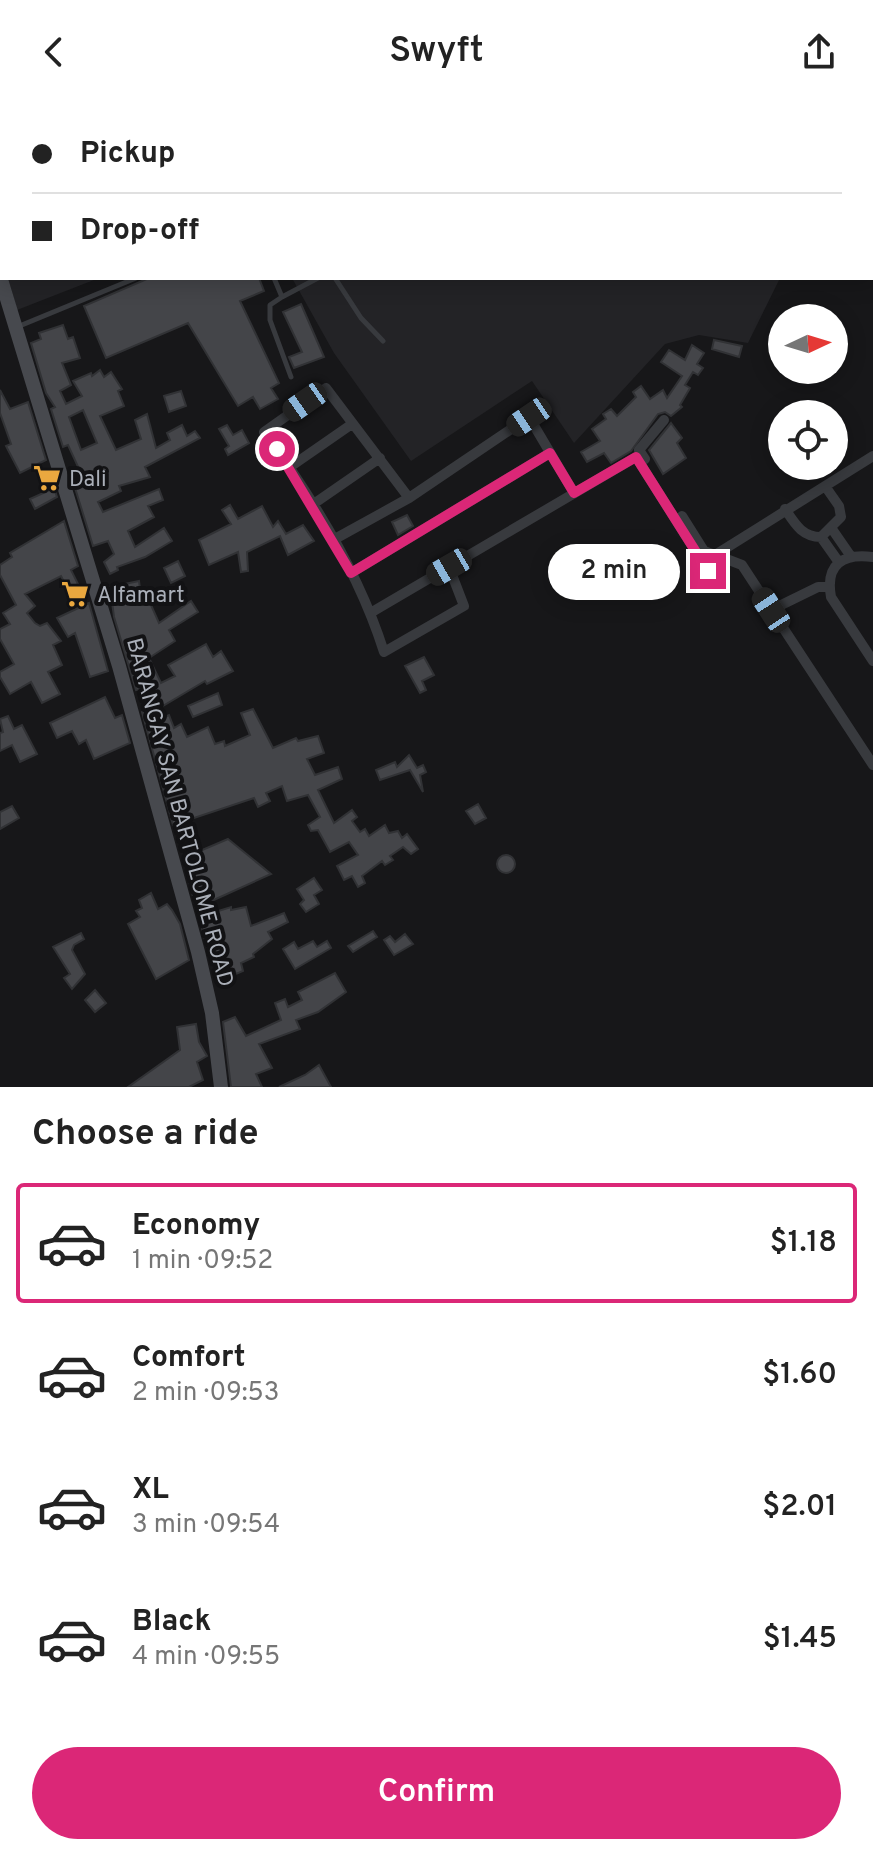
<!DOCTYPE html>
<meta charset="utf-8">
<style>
body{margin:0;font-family:Overpass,sans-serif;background:#f6f6f6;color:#222;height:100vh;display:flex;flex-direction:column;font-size:30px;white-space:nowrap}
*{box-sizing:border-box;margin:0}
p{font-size:26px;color:#767676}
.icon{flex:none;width:44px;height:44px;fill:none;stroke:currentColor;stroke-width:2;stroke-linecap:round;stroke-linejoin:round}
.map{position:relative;height:983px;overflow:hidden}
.details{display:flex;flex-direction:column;background:#fff;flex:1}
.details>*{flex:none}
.banner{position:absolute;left:0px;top:0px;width:874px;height:176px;box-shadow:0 4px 20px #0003;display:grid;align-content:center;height:176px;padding:0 32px;background:#fff}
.needle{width:52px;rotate:86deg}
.tools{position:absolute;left:768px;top:200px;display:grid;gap:16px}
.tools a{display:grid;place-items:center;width:80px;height:80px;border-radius:50%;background:#fff;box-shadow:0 4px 20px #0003;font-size:40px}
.end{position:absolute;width:36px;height:36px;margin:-18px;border:10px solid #db2777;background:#fff;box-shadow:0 0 0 4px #fff}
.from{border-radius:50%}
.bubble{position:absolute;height:56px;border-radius:28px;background:#fff;box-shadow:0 4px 20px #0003;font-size:26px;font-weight:600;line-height:56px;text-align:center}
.car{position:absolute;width:24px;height:48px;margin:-24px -12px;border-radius:10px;box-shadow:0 0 6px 2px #0007;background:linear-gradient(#222 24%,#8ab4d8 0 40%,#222 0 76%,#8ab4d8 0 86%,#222 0)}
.banner b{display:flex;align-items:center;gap:28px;height:76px;font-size:30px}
.banner b+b{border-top:2px solid #e0e0e0}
.banner i{width:20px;height:20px;background:#222}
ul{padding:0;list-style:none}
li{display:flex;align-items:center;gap:24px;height:120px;margin:0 16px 12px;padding:0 16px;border:4px solid transparent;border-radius:8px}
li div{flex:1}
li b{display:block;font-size:30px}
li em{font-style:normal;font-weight:600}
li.selected{border-color:#db2777}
li>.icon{width:72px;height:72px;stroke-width:1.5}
h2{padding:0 32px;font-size:36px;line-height:96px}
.cta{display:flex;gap:16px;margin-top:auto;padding:16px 32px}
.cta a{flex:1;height:92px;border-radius:48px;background:#db2777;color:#fff;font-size:32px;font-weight:600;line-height:92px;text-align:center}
header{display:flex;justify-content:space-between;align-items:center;height:104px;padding:0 32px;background:#fff;font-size:36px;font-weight:600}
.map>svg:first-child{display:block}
</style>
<header><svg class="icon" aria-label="back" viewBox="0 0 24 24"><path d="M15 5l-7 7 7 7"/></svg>Swyft<svg class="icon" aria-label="share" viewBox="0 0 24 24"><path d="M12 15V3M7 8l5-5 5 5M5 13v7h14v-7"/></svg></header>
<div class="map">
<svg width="873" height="983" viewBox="0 0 873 983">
<rect width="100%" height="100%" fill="#171719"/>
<path fill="#232326" d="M89,0H873V108L872,2Z
M8,174H99L17,206Z
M292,174H780L748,239L699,231L665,240L574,339L532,277L411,357L334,249Z"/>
<path fill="#444549" stroke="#313235" stroke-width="2" fill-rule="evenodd" d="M149,174H259L264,187L240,197L279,279L271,284L278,295L260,305L253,293L238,302L188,219L106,254L84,202Z
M301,200L324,253L294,264L289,253L302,248L283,208Z
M63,221L68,235L73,233L80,254L62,259L71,281L60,287L66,300L82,292L73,277L91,269L92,272L100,266L104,273L111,268L122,285L118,287L124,302L100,312L116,346L141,335L135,316L147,310L156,344L170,336L167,329L182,321L187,332L195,327L200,334L145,363L150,373L119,382L121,387L98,398L103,408L159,385L163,396L148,402L154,413L128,427L135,443L164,424L172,437L145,453L117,463L118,466L110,470L104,458L114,450L108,437L93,442L71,371L80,367L68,341L63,343L51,305L55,303L46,289L31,239L41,235L39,229ZM83,306L97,339L81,346L69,313Z
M714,236L742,242L739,253L712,245Z
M692,241L704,249L697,260L703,264L698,271L693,268L685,281L690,284L680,301L682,303L671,312L665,308L658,310L631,347L611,359L604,349L587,358L581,348L600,337L592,325L606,315L603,310L611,305L617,312L636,293L633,288L641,282L650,295L663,286L667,294L682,272L661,258L669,246L685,256Z
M0,286L10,305L28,298L46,356L20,369L6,342L11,340L0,309Z
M181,287L186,302L169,308L164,292Z
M671,319L682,334L677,339L686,354L663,370L649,346Z
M227,321L233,331L242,326L249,339L228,351L225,345L229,342L219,325Z
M54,384L57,393L35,405L30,395Z
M230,401L238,415L262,402L273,423L278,417L286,430L303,421L314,437L288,451L280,432L247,448L248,467L241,468L238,448L209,461L199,436L231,420L222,406Z
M407,411L413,422L398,431L392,418Z
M64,417L78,462L71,466L78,480L68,485L61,472L25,490L35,502L27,509L35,519L40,522L47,519L61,537L53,541L62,561L48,568L60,590L42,599L31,578L10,590L0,573V568L14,560L0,535V525L10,520L3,509L16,501L0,471V461L12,453L10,449Z
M178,457L185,472L171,479L164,464Z
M139,477L141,492L163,485L166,494L151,501L159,519L191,497L198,508L169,526L175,537L149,554L161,579L175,572L168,561L206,540L213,553L221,547L233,567L207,580L205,577L156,606L145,584L136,586L114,513L110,483Z
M89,499L108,567L90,573L75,529L68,533L57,514Z
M424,553L434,571L422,577L426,586L420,589L405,562Z
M218,589L222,601L193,613L188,602Z
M105,593L115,614L122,611L130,639L94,655L86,636L79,640L72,627L57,634L50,619Z
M253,605L273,644L296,634L298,637L318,632L324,649L307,655L315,671L338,663L342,675L318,686L334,719L352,706L357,713L352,717L360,728L365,725L369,732L385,721L389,729L398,727L402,734L407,730L418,745L411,750L403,743L390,752L393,756L385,761L382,757L362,772L365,779L358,783L352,772L344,776L337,762L358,751L349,738L330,748L318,726L311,727L308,721L320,713L308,691L287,697L282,682L266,689L270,697L258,703L254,694L173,721L142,608L147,606L153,618L169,611L174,624L181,620L187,633L208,623L215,640L224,637L225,642L250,631L241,609Z
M8,612L14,625L22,621L37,650L20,658L12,641L0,647V629L3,628L0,615Z
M409,651L417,664L423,661L426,668L420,671L423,688L410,666L380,676L376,666L395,658L397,663Z
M478,700L486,714L475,720L466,707Z
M12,702L19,714L0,725V708Z
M228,735L271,770L196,804L187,769L200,760L195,749Z
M497 760a9 9 0 1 1 18 0a9 9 0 1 1-18 0Z
M314,774L322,786L314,791L319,800L306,808L300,800L304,796L297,785Z
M151,789L158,805L167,800L172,806L180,820L189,856L156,875L128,820L140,813L136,807L142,804L139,796Z
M231,803V806L246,803L251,822L284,809L288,818L268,828L272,835L253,850L254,853L241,859L243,867L236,870L234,865L221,869L206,840L199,813Z
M373,827L377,833L353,848L348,842Z
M81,829L84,835L74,841L72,846L85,870L72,885L64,874L70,870L53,843Z
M405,830L413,840L394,851L384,836L390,832L395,838Z
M313,837L317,843L327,837L331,844L295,865L283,845L294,838L298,845Z
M335,869L346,888L318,908L296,916L300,925L259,940L272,964L256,970L262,983H231L223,918L235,913L246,932L281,916L275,899L285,895L288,903L302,896L298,888Z
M95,886L106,899L95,908L85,896Z
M196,920L199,938L207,952L197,958L203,976L189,983H128L180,946L177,923Z
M319,961L331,983H279L305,971Z"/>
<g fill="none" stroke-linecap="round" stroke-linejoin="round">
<path stroke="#383a3e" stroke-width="5" d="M101,2L104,0
M0,74L2,72
M274,174L282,193L270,201V216L291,273
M335,174L361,214L383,237
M282,193L318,174
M17,223L136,174"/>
<path stroke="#383a3e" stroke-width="10" d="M645,355L639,346L664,316
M290,363L352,320
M409,394L326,284L264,328C313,394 359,469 384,548L464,502L449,463
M312,401L380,354
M785,405C795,420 802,433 821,433L841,413L839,402L825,382
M682,412L704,447L715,451L873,352
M832,425L850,451
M821,433L838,457
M333,436L409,394L529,313L574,389
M873,453C843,449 825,460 831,493L873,557
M351,469L550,349
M771,506L818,483H829
M372,508L636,353L708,467L729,456L742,461L873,661"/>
<path stroke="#47494e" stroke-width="14" d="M0,172L119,562L198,848L212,909L221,983"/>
</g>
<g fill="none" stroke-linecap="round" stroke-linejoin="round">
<path stroke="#db2777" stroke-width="10" d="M277,345L351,469L550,349L574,389L636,353L708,467"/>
</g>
<defs>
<g id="supermarket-bare" transform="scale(2.16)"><path d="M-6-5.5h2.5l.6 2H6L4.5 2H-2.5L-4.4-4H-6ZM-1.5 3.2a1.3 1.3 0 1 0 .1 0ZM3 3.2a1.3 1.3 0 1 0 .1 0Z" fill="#eaa83f" stroke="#121214" stroke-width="2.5" paint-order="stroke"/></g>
</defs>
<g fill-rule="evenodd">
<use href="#supermarket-bare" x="47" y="374"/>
<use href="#supermarket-bare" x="75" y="490"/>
</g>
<g text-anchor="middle" stroke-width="8" stroke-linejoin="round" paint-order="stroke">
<g font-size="22" fill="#aaafb8" stroke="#121214" text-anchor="start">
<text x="69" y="382">Dali</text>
<text x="97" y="498">Alfamart</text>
</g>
<g font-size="22" fill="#aaafb8" stroke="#121214">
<text transform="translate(181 708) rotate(75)" y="8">BARANGAY SAN BARTOLOME ROAD</text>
</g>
</g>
</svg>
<div class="tools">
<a><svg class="needle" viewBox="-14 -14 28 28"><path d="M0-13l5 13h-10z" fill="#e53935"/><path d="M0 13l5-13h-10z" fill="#767676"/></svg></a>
<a><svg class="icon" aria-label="locate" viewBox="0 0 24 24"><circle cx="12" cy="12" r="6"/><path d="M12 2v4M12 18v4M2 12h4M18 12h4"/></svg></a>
</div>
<i class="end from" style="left:277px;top:345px"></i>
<i class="end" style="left:708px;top:467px"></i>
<div class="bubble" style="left:548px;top:440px;width:132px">2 min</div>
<i class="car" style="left:305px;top:298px;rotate:235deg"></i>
<i class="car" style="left:529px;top:313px;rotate:236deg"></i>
<i class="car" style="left:449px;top:463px;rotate:240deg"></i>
<i class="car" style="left:771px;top:506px;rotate:327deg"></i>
<div class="banner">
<b><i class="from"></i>Pickup</b>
<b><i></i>Drop-off</b>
</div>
</div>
<section class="details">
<h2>Choose a ride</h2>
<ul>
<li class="selected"><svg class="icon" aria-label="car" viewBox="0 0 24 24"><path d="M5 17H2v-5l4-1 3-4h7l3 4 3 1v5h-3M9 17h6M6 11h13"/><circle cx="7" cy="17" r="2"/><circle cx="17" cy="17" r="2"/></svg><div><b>Economy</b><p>1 min · 09:52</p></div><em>$1.18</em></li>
<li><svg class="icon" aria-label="car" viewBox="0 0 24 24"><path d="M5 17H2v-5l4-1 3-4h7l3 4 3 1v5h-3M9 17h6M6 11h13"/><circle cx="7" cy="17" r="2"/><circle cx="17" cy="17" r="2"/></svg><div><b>Comfort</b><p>2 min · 09:53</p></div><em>$1.60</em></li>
<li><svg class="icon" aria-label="car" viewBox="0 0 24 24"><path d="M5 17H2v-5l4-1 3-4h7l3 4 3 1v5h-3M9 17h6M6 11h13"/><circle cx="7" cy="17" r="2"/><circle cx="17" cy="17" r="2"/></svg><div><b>XL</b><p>3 min · 09:54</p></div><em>$2.01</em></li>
<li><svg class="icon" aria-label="car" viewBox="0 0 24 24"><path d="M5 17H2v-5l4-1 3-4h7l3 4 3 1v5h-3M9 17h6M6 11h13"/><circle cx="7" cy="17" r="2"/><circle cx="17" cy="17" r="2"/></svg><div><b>Black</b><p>4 min · 09:55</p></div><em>$1.45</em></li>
</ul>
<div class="cta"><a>Confirm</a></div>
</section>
